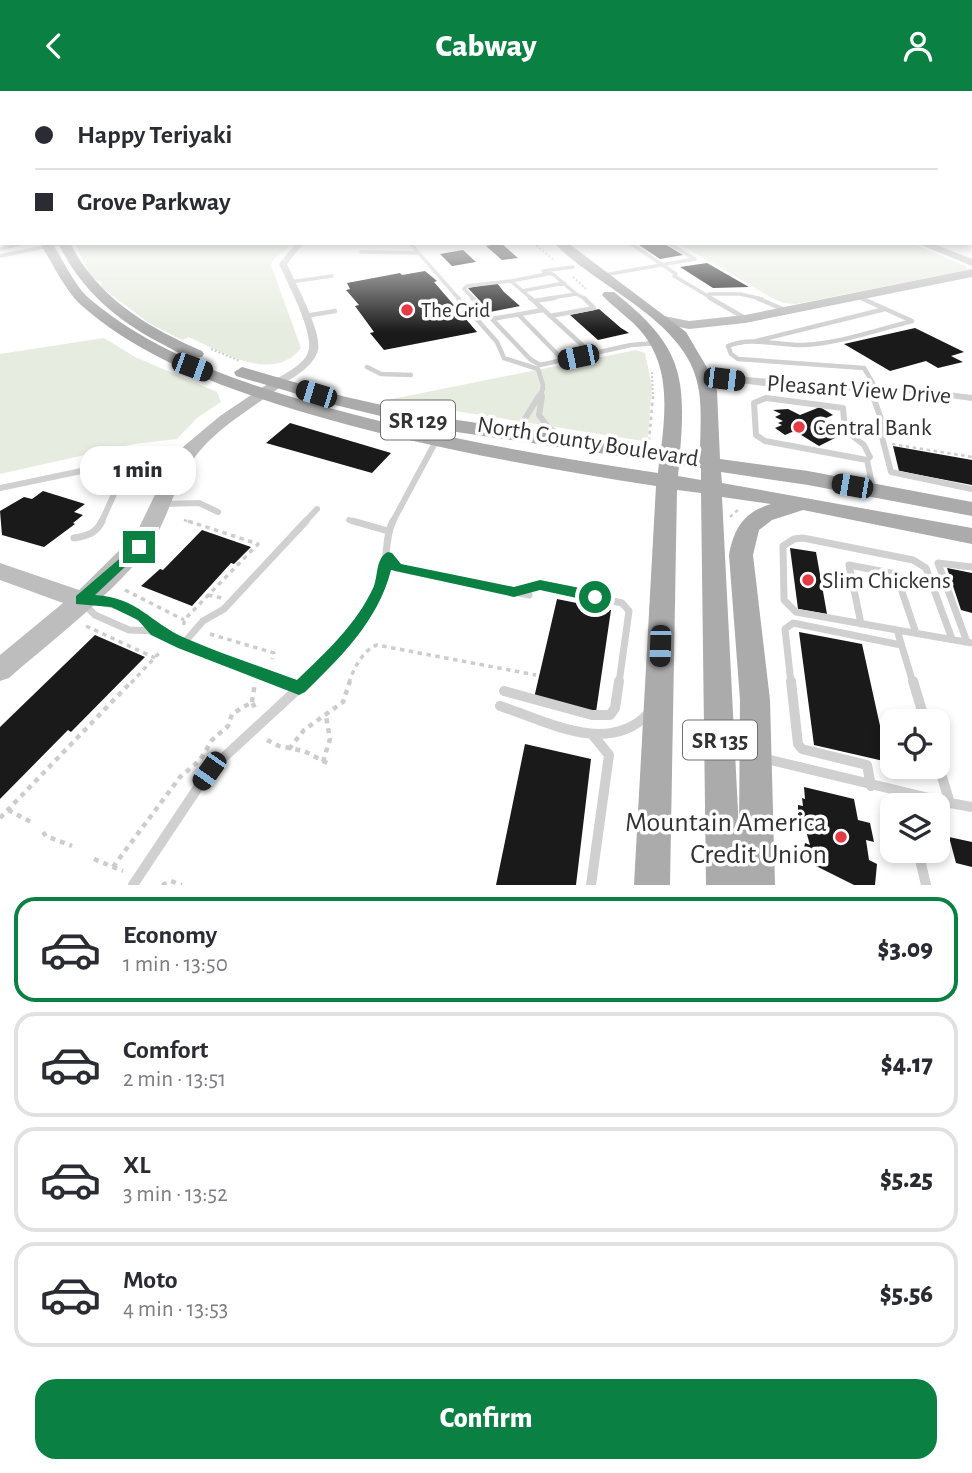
<!DOCTYPE html>
<meta charset="utf-8">
<style>
body{margin:0;font-family:"Alegreya Sans",sans-serif;background:#f7f7f7;color:#2b2b33;height:100vh;display:flex;flex-direction:column;font-size:26px;white-space:nowrap}
*{box-sizing:border-box;margin:0}
p{font-size:23px;color:#7c7c81}
.icon{flex:none;width:38px;height:38px;fill:none;stroke:currentColor;stroke-width:2;stroke-linecap:round;stroke-linejoin:round}
.map{position:relative;height:794px;overflow:hidden}
.drawer{display:flex;flex-direction:column;background:#fff;flex:1}
.drawer>*{flex:none}
.guide{position:absolute;left:0px;top:0px;width:973px;height:154px;box-shadow:0 4px 10px #0003;display:grid;align-content:center;height:154px;padding:0 35px;background:#fff}
.fabs{position:absolute;left:880px;top:618px;display:grid;gap:14px}
.fabs a{display:grid;place-items:center;width:70px;height:70px;border-radius:14px;background:#fff;box-shadow:0 4px 10px #0003;font-size:35px}
.end{position:absolute;width:32px;height:32px;margin:-16px;border:9px solid #0b8043;background:#fff;box-shadow:0 0 0 4px #fff}
.from{border-radius:50%}
.bubble{position:absolute;height:49px;border-radius:21px;background:#fff;box-shadow:0 4px 10px #0003;font-size:23px;font-weight:800;line-height:49px;text-align:center}
.car{position:absolute;width:21px;height:42px;margin:-21px -10px;border-radius:9px;box-shadow:0 0 5px 2px #0007;background:linear-gradient(#222 24%,#8ab4d8 0 40%,#222 0 76%,#8ab4d8 0 86%,#222 0)}
.guide b{display:flex;align-items:center;gap:24px;height:66px;font-size:26px}
.guide b+b{border-top:2px solid #e1e1e2}
.guide i{width:18px;height:18px;background:#2b2b33}
ul{padding:12px 0 0;list-style:none}
li{display:flex;align-items:center;gap:21px;height:105px;margin:0 14px 10px;padding:0 21px;border:4px solid #e1e1e2;border-radius:21px}
li div{flex:1}
li b{display:block;font-size:26px}
li em{font-style:normal;font-weight:800}
li.on{border-color:#0b8043}
li>.icon{width:63px;height:63px;stroke-width:1.5}
.cta{display:flex;gap:14px;margin-top:auto;padding:14px 35px}
.cta a{flex:1;height:80px;border-radius:21px;background:#0b8043;color:#fff;font-size:28px;font-weight:800;line-height:80px;text-align:center}
header{display:flex;justify-content:space-between;align-items:center;height:91px;padding:0 35px;background:#0b8043;color:#fff;font-size:32px;font-weight:800}
.map>svg:first-child{display:block}
</style>
<header><svg class="icon" aria-label="back" viewBox="0 0 24 24"><path d="M15 5l-7 7 7 7"/></svg>Cabway<svg class="icon" aria-label="person" viewBox="0 0 24 24"><circle cx="12" cy="8" r="4"/><path d="M4 21q1-7 8-7t8 7"/></svg></header>
<div class="map">
<svg width="972" height="794" viewBox="0 0 972 794">
<rect width="100%" height="100%" fill="#fff"/>
<path fill="#e6ecdf" d="M75,152H285L289,156L273,169L271,174L301,257C273,293 221,261 189,246L182,249L149,232L101,196L102,192L91,186Z
M678,152H912L967,176L966,179L796,213L784,212L772,207Z
M104,247L135,266L217,301L221,311L197,327L177,348L134,353L0,383V263Z
M636,259L645,262L652,295L648,346L643,350L387,309Z"/>
<path fill="#1a1a1a" d="M501,152L518,167L502,169L486,155Z
M636,152H663L683,164L660,168Z
M463,159L476,171L452,175L440,163Z
M707,172L749,196L713,197L680,176Z
M425,180L437,190L434,191L477,241L384,259L370,242L374,241L355,215L359,214L346,199L350,198L347,192L400,182L402,184Z
M497,192L504,201L520,215L490,221L468,197Z
M599,218L621,237L629,242L598,249L570,224Z
M915,237L964,261L951,265L963,271L938,277L926,270L890,280L844,253Z
M820,316L833,324L814,332L837,346L819,355L798,342L792,341L785,344L775,337L782,334L778,332L783,330L775,326L781,323L773,319L788,318L800,324Z
M290,332L391,362L372,382L266,352Z
M893,355L972,369V394L899,380Z
M43,400L85,413L74,421L83,424L73,432L75,433L44,456L2,444L0,420L24,406L32,408Z
M202,439L251,456L234,473L231,472L192,515L141,495L160,478L163,479Z
M790,457L816,461L827,523L798,518Z
M947,477L972,482V522L961,519Z
M557,508L611,519L596,621L534,607Z
M799,541L862,553L888,671L814,654Z
M95,544L145,566L71,641L68,639L0,708V636Z
M525,653L591,668L576,794H496Z
M804,696L854,708L858,729L870,732L874,751L866,749L869,769L877,773L875,794H854L802,768L805,752L810,754L804,733L798,732V714L803,715L802,707L805,708Z
M949,746L972,751V776L956,772Z"/>
<g fill="none" stroke-linecap="round" stroke-linejoin="round">
<path stroke="#cdcdcd" stroke-width="2" stroke-dasharray="2 2" stroke-linecap="butt" d="M533,152L555,170
M573,186L586,198
M211,258L240,270
M652,281L653,307"/>
<path stroke="#cdcdcd" stroke-width="2.5" stroke-dasharray="3.5 3.5" stroke-linecap="butt" d="M649,350L653,305
M892,353L972,366
M730,426L740,417
M184,429L193,432"/>
<path stroke="#cdcdcd" stroke-width="3.5" stroke-dasharray="4.5 4.5" stroke-linecap="butt" d="M125,499L184,529
M208,504L222,507
M184,534V529L258,453L188,430
M86,535L155,567
M210,543L274,562L272,568
M131,592L161,560
M349,592C353,578 363,559 377,554L536,584"/>
<path stroke="#cdcdcd" stroke-width="4.5" stroke-dasharray="5 5" stroke-linecap="butt" d="M252,611L255,591
M267,649L279,655L304,660L331,674
M289,658L304,639L343,611L350,590
M323,671L330,648L326,625
M8,719L33,732
M0,727L132,590
M43,741L46,745L72,755
M94,768L123,780
M113,776L180,686L200,669L212,649L228,635L232,623L252,611L256,619
M162,794L171,790L182,794"/>
<path stroke="#d0d0d0" stroke-width="3.5" d="M410,152L459,208
M630,152L676,183L674,185L713,208
M0,158L23,152
M361,161L417,162
M543,180L554,184L576,203L544,208
M543,180L573,176
M604,184L695,168L668,152
M290,191L332,185
M522,200L564,192
M576,203L586,208
M709,203H740L762,208
M860,206L865,208
M474,208L464,198L467,195L511,190
M532,208L511,190L547,183"/>
<path stroke="#d0d0d0" stroke-width="4.5" d="M458,207L497,251L504,267L538,278L543,294L541,307
M472,207L492,228
M530,207L534,210L555,207
M710,207L745,227
M757,207L787,220
M861,207L912,230C877,239 841,252 804,254C779,255 752,245 728,255L731,263L738,268L864,277L877,299
M534,210L592,263
M543,219L492,228L530,268L540,274L631,254L656,252
M519,224L563,269
M305,225L335,220
M550,225L594,217L584,207
M756,250L885,218
M367,276L381,283L411,284
M871,299L874,307
M538,307L543,298"/>
<path stroke="#d0d0d0" stroke-width="6" d="M542,305L539,324L548,336L565,348
M873,305L885,340L882,346L891,381L972,398
M766,307L843,317L845,339L864,354L870,366L867,369L765,350L756,344L754,312Z
M504,339L521,334L539,305
M867,369L873,398
M0,397L129,370L181,367
M163,413L199,412L218,421
M349,429L359,432
M101,432L129,370
M304,432L317,418
M392,432L436,350"/>
<path stroke="#d0d0d0" stroke-width="7" d="M353,430L388,440
M74,447C86,445 96,443 102,430
M388,466L396,477L529,504
M514,501L540,494L622,512L629,520L619,592
M91,509L127,517L156,540
M84,513L95,524L129,539L156,540L285,592
M861,533L849,474L896,483L916,542
M897,539L796,521L784,509L783,455L794,448L803,447L913,469L926,477L952,548
M967,551L938,472L972,476
M183,553L203,530L224,518L306,430
M305,592C332,565 368,531 381,493C388,472 384,447 393,430
M791,592L785,538L793,532L901,554
M913,592L897,539L972,552"/>
<path stroke="#d0d0d0" stroke-width="10" d="M280,590L299,597L306,590
M791,590L798,653L802,658L867,674L871,695
M913,590L925,630
M504,600L592,624H610L615,617L619,590
M500,615C547,630 607,665 648,623
M766,668L950,712
M938,673L950,712L972,716
M905,702L908,714
M918,760L926,794
M133,794L209,680L299,597
M591,794L609,664L592,643"/>
<path fill="#d0d0d0" fill-rule="evenodd" d="M57,152L67,153L0,167V163Z
M296,152H388L385,154H302L287,173C295,192 322,240 318,259C314,275 292,289 278,294L275,293V289C285,282 304,274 308,261C315,243 287,191 279,173Z
M704,282C793,292 883,292 972,304V310L921,303L765,295L701,287L699,285Z"/>
<path fill="#bdbdbd" fill-rule="evenodd" d="M916,152H931L972,168V175Z
M972,178V186L745,232L689,238L659,232L657,229L664,225L689,230L745,224Z
M278,286L286,291L283,294C250,319 208,341 187,378C170,406 165,438 143,464C104,510 55,547 9,587L0,590V564L63,512L0,489V472L79,499L136,443L165,383L183,356L220,325Z"/>
<path fill="#ababab" fill-rule="evenodd" d="M40,152H52C64,170 75,196 91,209C152,260 230,288 305,310C421,344 539,364 658,382L659,371L430,337L331,313L236,285L234,281L242,276L342,305L430,325L661,359C666,316 670,273 639,238C628,226 613,216 602,204L604,201H614C679,253 687,280 680,362L700,365C700,344 702,321 699,300C690,230 598,198 554,152H568L686,241L712,285L717,300L720,368L808,380L972,411V425L808,394L721,381L722,392L972,437V453L803,419L772,429L759,439L753,464L770,609L775,794H706L701,402L677,399L670,794H634L656,395C536,376 416,355 299,320C222,296 142,268 81,214C66,201 51,170 40,152ZM679,374L701,377V389L678,385ZM722,406L771,413C744,421 734,437 729,464L740,609L739,740Z
M58,152H70C98,207 147,236 202,260L204,263L202,266C190,269 177,261 166,255C119,231 82,201 58,152Z"/>
</g>
<linearGradient id="sky" x2="0" y2="1"><stop stop-color="#9ec6ea"/><stop offset="0.54" stop-color="#fff"/><stop offset="1" stop-color="#fff" stop-opacity="0"/></linearGradient>
<rect width="972" height="241" fill="url(#sky)"/>
<path fill="#0b8043" d="M139,451L145,456L143,459L95,504C139,507 149,531 185,547C221,563 260,575 297,589C326,561 357,533 374,495C378,484 376,466 388,461L392,462L401,473L514,496L540,489L595,500L602,506L595,511L540,499L514,506L391,479C378,530 341,566 305,601L299,604L178,557L151,544L138,529L111,516L76,513V505Z"/>
<g fill="#e63946" stroke="#fff" stroke-width="2.5">
<circle cx="407" cy="219" r="7"/>
<circle cx="799" cy="336" r="7"/>
<circle cx="808" cy="489" r="7"/>
<circle cx="841" cy="746" r="7"/>
</g>
<g text-anchor="middle" stroke-width="7" stroke-linejoin="round" paint-order="stroke">
<g font-size="21" fill="#333" stroke="#fff" text-anchor="start">
<text x="421" y="226">The Grid</text>
</g>
<g fill="#fff" stroke="#707070" stroke-width="2">
<rect x="381" y="309.5" width="74" height="39" rx="5"/>
<rect x="683" y="629.5" width="74" height="39" rx="5"/>
</g>
<g font-size="23" font-weight="bold" fill="#333">
<text x="418" y="337">SR 129</text>
<text x="720" y="657">SR 135</text>
</g>
<g font-size="24" fill="#333" stroke="#fff">
<text transform="translate(859 298) rotate(4)" y="8">Pleasant View Drive</text>
<text transform="translate(588 350) rotate(9)" y="8">North County Boulevard</text>
</g>
<g font-size="24" fill="#333" stroke="#fff" text-anchor="start">
<text x="813" y="344">Central Bank</text>
<text x="822" y="497">Slim Chickens</text>
</g>
<g font-size="28" fill="#333" stroke="#fff" text-anchor="end">
<text x="827" y="740">Mountain America<tspan x="827" dy="32">Credit Union</tspan></text>
</g>
</g>
</svg>
<div class="fabs">
<a><svg class="icon" aria-label="locate" viewBox="0 0 24 24"><circle cx="12" cy="12" r="6"/><path d="M12 2v4M12 18v4M2 12h4M18 12h4"/></svg></a>
<a><svg class="icon" aria-label="layers" viewBox="0 0 24 24"><path d="M12 4l9 5-9 5-9-5zM3 14l9 5 9-5"/></svg></a>
</div>
<i class="end from" style="left:595px;top:506px"></i>
<i class="end" style="left:139px;top:456px"></i>
<div class="bubble" style="left:80px;top:355px;width:116px">1 min</div>
<i class="car" style="left:578px;top:266px;rotate:258deg"></i>
<i class="car" style="left:192px;top:276px;rotate:110deg"></i>
<i class="car" style="left:724px;top:288px;rotate:97deg"></i>
<i class="car" style="left:316px;top:303px;rotate:287deg"></i>
<i class="car" style="left:852px;top:395px;rotate:280deg"></i>
<i class="car" style="left:660px;top:555px;rotate:182deg"></i>
<i class="car" style="left:209px;top:680px;rotate:215deg"></i>
<div class="guide">
<b><i class="from"></i>Happy Teriyaki</b>
<b><i></i>Grove Parkway</b>
</div>
</div>
<section class="drawer">
<ul>
<li class="on"><svg class="icon" aria-label="car" viewBox="0 0 24 24"><path d="M5 17H2v-5l4-1 3-4h7l3 4 3 1v5h-3M9 17h6M6 11h13"/><circle cx="7" cy="17" r="2"/><circle cx="17" cy="17" r="2"/></svg><div><b>Economy</b><p>1 min · 13:50</p></div><em>$3.09</em></li>
<li><svg class="icon" aria-label="car" viewBox="0 0 24 24"><path d="M5 17H2v-5l4-1 3-4h7l3 4 3 1v5h-3M9 17h6M6 11h13"/><circle cx="7" cy="17" r="2"/><circle cx="17" cy="17" r="2"/></svg><div><b>Comfort</b><p>2 min · 13:51</p></div><em>$4.17</em></li>
<li><svg class="icon" aria-label="car" viewBox="0 0 24 24"><path d="M5 17H2v-5l4-1 3-4h7l3 4 3 1v5h-3M9 17h6M6 11h13"/><circle cx="7" cy="17" r="2"/><circle cx="17" cy="17" r="2"/></svg><div><b>XL</b><p>3 min · 13:52</p></div><em>$5.25</em></li>
<li><svg class="icon" aria-label="car" viewBox="0 0 24 24"><path d="M5 17H2v-5l4-1 3-4h7l3 4 3 1v5h-3M9 17h6M6 11h13"/><circle cx="7" cy="17" r="2"/><circle cx="17" cy="17" r="2"/></svg><div><b>Moto</b><p>4 min · 13:53</p></div><em>$5.56</em></li>
</ul>
<div class="cta"><a>Confirm</a></div>
</section>
